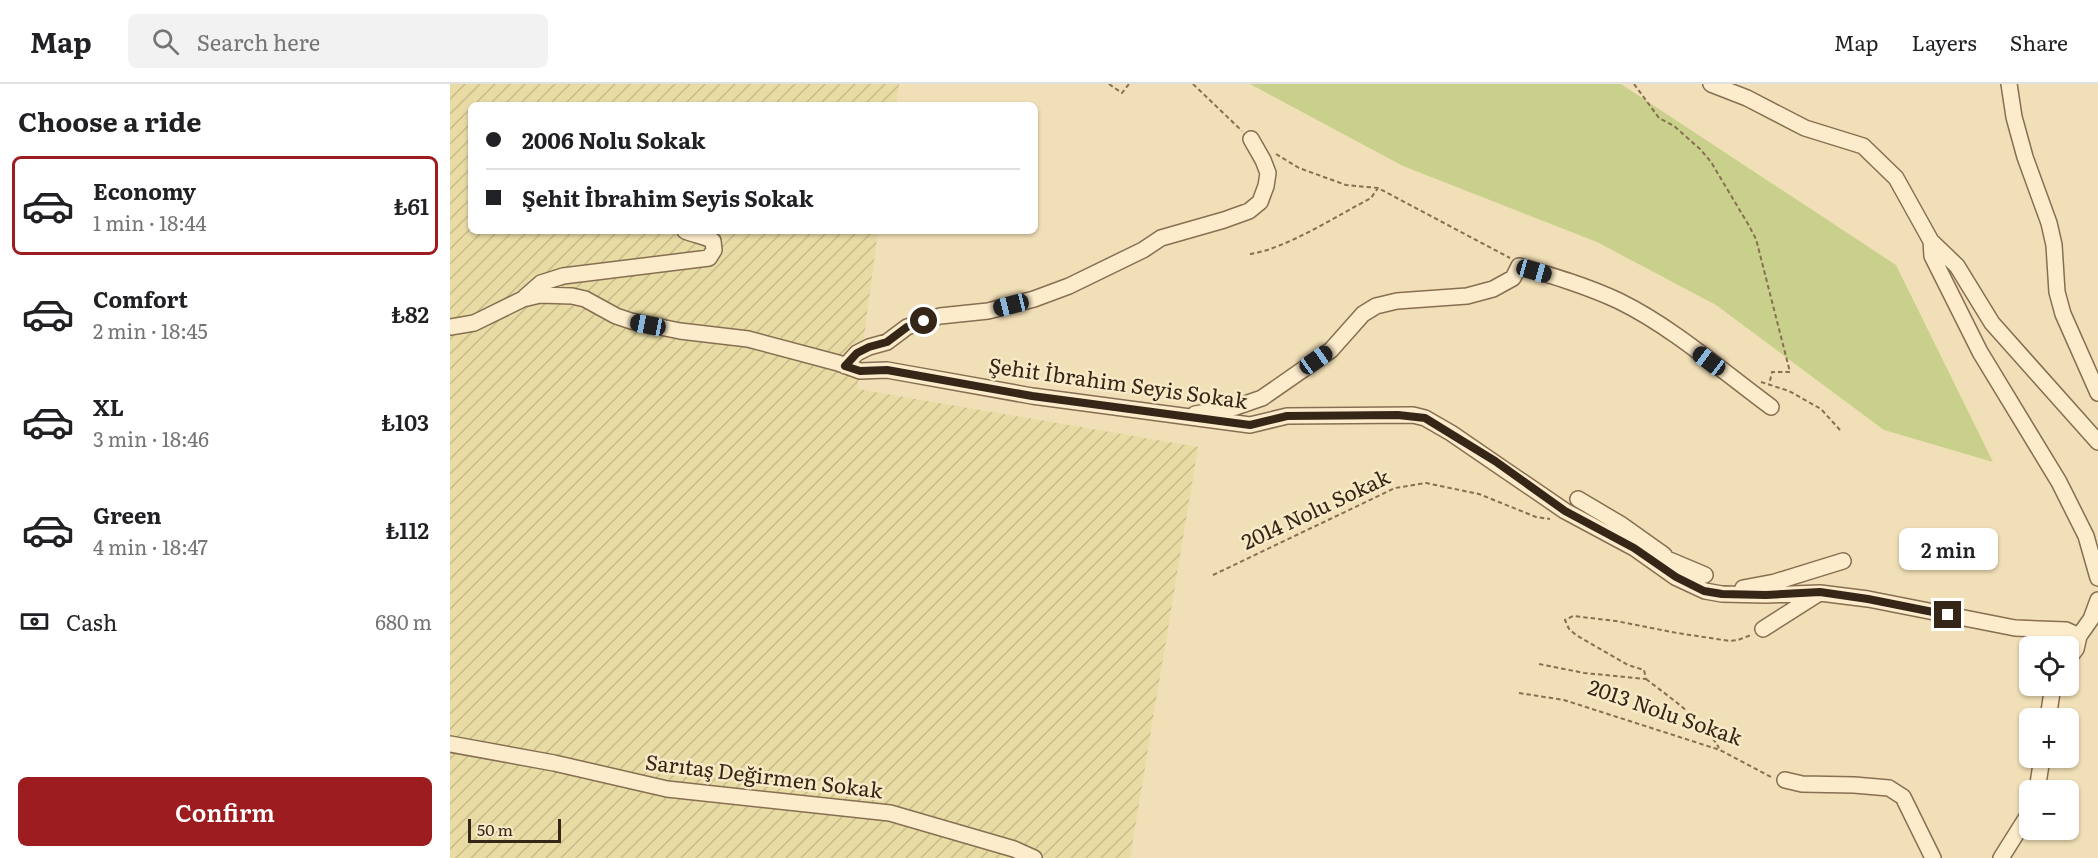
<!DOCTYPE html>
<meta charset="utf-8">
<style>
body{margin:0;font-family:Literata,serif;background:#f2f2f2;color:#202124;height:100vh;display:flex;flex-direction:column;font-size:22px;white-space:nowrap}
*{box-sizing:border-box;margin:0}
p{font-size:20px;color:#757577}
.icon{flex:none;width:33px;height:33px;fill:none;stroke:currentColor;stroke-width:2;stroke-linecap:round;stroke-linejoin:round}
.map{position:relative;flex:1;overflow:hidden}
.sheet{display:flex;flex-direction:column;background:#fff;width:450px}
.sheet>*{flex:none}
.top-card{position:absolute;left:18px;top:18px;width:570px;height:132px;border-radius:9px;box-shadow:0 2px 4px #0004;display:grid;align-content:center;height:132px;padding:0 18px;background:#fff}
.tools{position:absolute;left:1569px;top:552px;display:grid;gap:12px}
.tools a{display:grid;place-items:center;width:60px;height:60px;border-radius:9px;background:#fff;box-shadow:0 2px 4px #0004;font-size:30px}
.scale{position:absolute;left:18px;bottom:15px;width:93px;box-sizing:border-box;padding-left:6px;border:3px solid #352618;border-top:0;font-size:16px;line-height:21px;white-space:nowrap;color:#352618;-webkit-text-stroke:4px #f8e9c7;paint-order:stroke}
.end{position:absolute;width:27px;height:27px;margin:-14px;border:8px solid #352618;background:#fff;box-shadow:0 0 0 3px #fff}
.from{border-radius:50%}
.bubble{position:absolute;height:42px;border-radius:9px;background:#fff;box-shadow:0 2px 4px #0004;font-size:20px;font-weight:600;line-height:42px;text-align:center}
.car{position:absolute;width:18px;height:36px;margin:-18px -9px;border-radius:8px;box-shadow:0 0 4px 2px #0007;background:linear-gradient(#222 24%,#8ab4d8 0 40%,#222 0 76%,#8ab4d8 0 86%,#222 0)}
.top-card b{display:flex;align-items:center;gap:21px;height:57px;font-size:22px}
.top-card b+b{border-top:2px solid #e0e0e0}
.top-card i{width:15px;height:15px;background:#202124}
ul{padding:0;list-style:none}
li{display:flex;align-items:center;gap:18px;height:99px;margin:0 12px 9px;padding:0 6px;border:3px solid transparent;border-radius:9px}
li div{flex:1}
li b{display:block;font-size:22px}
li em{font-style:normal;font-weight:600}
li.selected{border-color:#9c1c20}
li>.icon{width:54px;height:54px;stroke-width:1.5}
h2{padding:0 18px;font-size:27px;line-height:72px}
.pay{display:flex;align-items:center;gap:15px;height:66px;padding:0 18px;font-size:22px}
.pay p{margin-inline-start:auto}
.action{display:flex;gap:12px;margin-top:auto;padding:12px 18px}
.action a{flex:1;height:69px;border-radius:9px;background:#9c1c20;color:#fff;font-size:24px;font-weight:600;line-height:69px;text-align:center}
header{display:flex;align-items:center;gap:36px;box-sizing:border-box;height:84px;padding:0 30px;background:#fff;border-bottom:2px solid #e0e0e0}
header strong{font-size:28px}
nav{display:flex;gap:33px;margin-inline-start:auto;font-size:21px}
.search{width:420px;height:54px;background:#f2f2f2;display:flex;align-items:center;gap:15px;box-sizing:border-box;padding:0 21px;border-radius:9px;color:#757577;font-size:22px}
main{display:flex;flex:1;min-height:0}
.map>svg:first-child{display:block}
</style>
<header>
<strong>Map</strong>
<div class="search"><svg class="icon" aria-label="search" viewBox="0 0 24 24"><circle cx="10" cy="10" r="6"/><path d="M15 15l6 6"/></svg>Search here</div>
<nav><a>Map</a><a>Layers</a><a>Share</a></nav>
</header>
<main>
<section class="sheet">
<h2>Choose a ride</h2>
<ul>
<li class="selected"><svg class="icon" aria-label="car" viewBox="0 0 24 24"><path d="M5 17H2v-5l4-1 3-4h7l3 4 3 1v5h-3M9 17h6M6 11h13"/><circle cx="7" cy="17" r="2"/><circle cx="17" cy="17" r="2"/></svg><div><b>Economy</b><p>1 min · 18:44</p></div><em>₺61</em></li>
<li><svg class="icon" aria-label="car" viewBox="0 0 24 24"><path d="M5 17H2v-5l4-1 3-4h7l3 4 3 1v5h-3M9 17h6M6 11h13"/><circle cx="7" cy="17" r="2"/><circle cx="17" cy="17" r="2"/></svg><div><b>Comfort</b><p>2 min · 18:45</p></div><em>₺82</em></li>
<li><svg class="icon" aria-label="car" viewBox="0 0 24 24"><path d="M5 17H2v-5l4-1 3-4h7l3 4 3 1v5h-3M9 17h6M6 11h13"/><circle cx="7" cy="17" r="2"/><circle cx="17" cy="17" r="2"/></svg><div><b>XL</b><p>3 min · 18:46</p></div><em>₺103</em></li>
<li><svg class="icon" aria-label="car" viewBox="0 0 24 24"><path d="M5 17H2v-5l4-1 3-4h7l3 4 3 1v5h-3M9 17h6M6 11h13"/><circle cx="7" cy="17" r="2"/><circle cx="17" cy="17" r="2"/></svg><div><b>Green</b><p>4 min · 18:47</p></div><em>₺112</em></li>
</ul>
<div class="pay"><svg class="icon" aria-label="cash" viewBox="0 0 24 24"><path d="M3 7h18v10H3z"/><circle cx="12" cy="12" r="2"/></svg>Cash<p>680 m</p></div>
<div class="action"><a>Confirm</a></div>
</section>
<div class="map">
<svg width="1648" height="774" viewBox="0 0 1648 774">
<defs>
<pattern id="farmland-furrows" width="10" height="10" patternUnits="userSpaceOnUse" patternTransform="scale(1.5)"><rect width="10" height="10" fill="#e8dba4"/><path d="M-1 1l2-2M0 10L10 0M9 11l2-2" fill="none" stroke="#c8bc8c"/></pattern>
</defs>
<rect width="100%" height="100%" fill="#f1dfb7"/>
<path fill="url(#farmland-furrows)" d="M0,0H449L446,21H21V147H428L407,305L748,363L680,774H0Z"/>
<path fill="#c9d08b" d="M800,0H1171L1446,181L1543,378L1434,346L1266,221L1147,158L953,82Z"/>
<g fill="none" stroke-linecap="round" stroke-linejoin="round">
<g stroke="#886e52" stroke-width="18">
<path id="minor" d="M1261,0L1297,14L1355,44L1413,62L1446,94L1481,157L1507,182L1542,239L1648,358
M1559,0L1564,33L1575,73L1599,139L1604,161L1607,208L1613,230L1648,309
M1481,157L1482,172L1530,268L1609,398L1636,452L1648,494
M75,213L91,199L113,192L259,174L264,166L263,157C255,152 245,151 235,147
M0,243L24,239L73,215L90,211L122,212L135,215L166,232L181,237L230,247L298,255L388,279L410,287L437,286L582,312L800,341L837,332L963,331L975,334L1001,349L1115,427L1184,464L1225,493L1255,507L1272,510L1316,511L1370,509L1418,515L1565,544L1616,546L1629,552L1626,565L1618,575
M395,282L407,269L419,263L437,258L457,243L490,232L538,227L584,215L619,202L693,166L711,154L774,136L799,127L810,118L816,102L818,89L813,76L801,55
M745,330L786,323L812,314L881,266L913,230L926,222L947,217L1017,212L1043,205L1063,194L1069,182C1103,192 1137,202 1169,217C1224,244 1272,287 1321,323
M1128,415L1172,441L1210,468L1214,471L1212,482
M1212,482L1217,475L1255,491
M1293,504L1325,498L1393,477
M1313,545L1368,510
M1629,552L1641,535L1648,516
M1598,634L1603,602
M0,660L104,679L217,705L440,729L564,765L584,774
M1335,696L1352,700L1404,701L1439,704L1453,713L1483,774
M1587,706L1592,674
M1551,774L1580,728"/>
</g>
<path stroke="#886e52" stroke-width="2" stroke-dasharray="4.5 3" stroke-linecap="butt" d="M659,0L672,9L679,0
M743,0L792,47
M1184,0L1209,34L1224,42L1250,65L1261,78L1298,140L1306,155L1340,288H1322L1319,301
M826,70L849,84L896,101L928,104L1060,174
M800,170C836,165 888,131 921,114L928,104
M1311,298L1339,307L1371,325L1390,346
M763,491L945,404L976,399L1029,410L1086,433L1100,435
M1089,580L1134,589L1196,595L1194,586L1178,581L1126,551L1119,545L1115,536L1123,532L1166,537L1227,549L1280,557L1288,556L1301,551
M1196,595C1223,616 1251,634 1269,664
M1069,609L1114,616L1270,666L1321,693"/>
<use href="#minor" stroke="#fceccb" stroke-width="15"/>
</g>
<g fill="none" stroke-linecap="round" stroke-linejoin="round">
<path stroke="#352618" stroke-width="8" d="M474,237L457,243L437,258L419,263L407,269L395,282L410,287L437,286L582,312L800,341L837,332L948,331L975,334L1045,377L1115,427L1184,464L1226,493L1254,507L1272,510L1316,511L1370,508L1418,515L1498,531"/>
</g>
<g text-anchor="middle" stroke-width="5" stroke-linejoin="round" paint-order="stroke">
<g font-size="21" fill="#352618" stroke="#f8e9c7">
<text transform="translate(668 300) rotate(8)" y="7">Şehit İbrahim Seyis Sokak</text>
<text transform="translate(866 426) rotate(-25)" y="7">2014 Nolu Sokak</text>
<text transform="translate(1215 629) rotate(19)" y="7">2013 Nolu Sokak</text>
<text transform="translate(314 693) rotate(7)" y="7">Sarıtaş Değirmen Sokak</text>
</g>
</g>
</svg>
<div class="tools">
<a><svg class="icon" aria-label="locate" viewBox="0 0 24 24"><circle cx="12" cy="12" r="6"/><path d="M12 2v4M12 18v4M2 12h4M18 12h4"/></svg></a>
<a>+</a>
<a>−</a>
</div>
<div class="scale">50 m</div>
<i class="end from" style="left:474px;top:237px"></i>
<i class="end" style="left:1498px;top:531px"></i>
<div class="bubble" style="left:1449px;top:444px;width:99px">2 min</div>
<i class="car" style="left:1084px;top:187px;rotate:106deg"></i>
<i class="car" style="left:561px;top:221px;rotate:256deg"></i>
<i class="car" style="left:198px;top:241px;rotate:281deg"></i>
<i class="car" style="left:866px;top:276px;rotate:55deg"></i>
<i class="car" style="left:1259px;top:277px;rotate:307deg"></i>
<div class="top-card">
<b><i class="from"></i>2006 Nolu Sokak</b>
<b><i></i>Şehit İbrahim Seyis Sokak</b>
</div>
</div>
</main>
